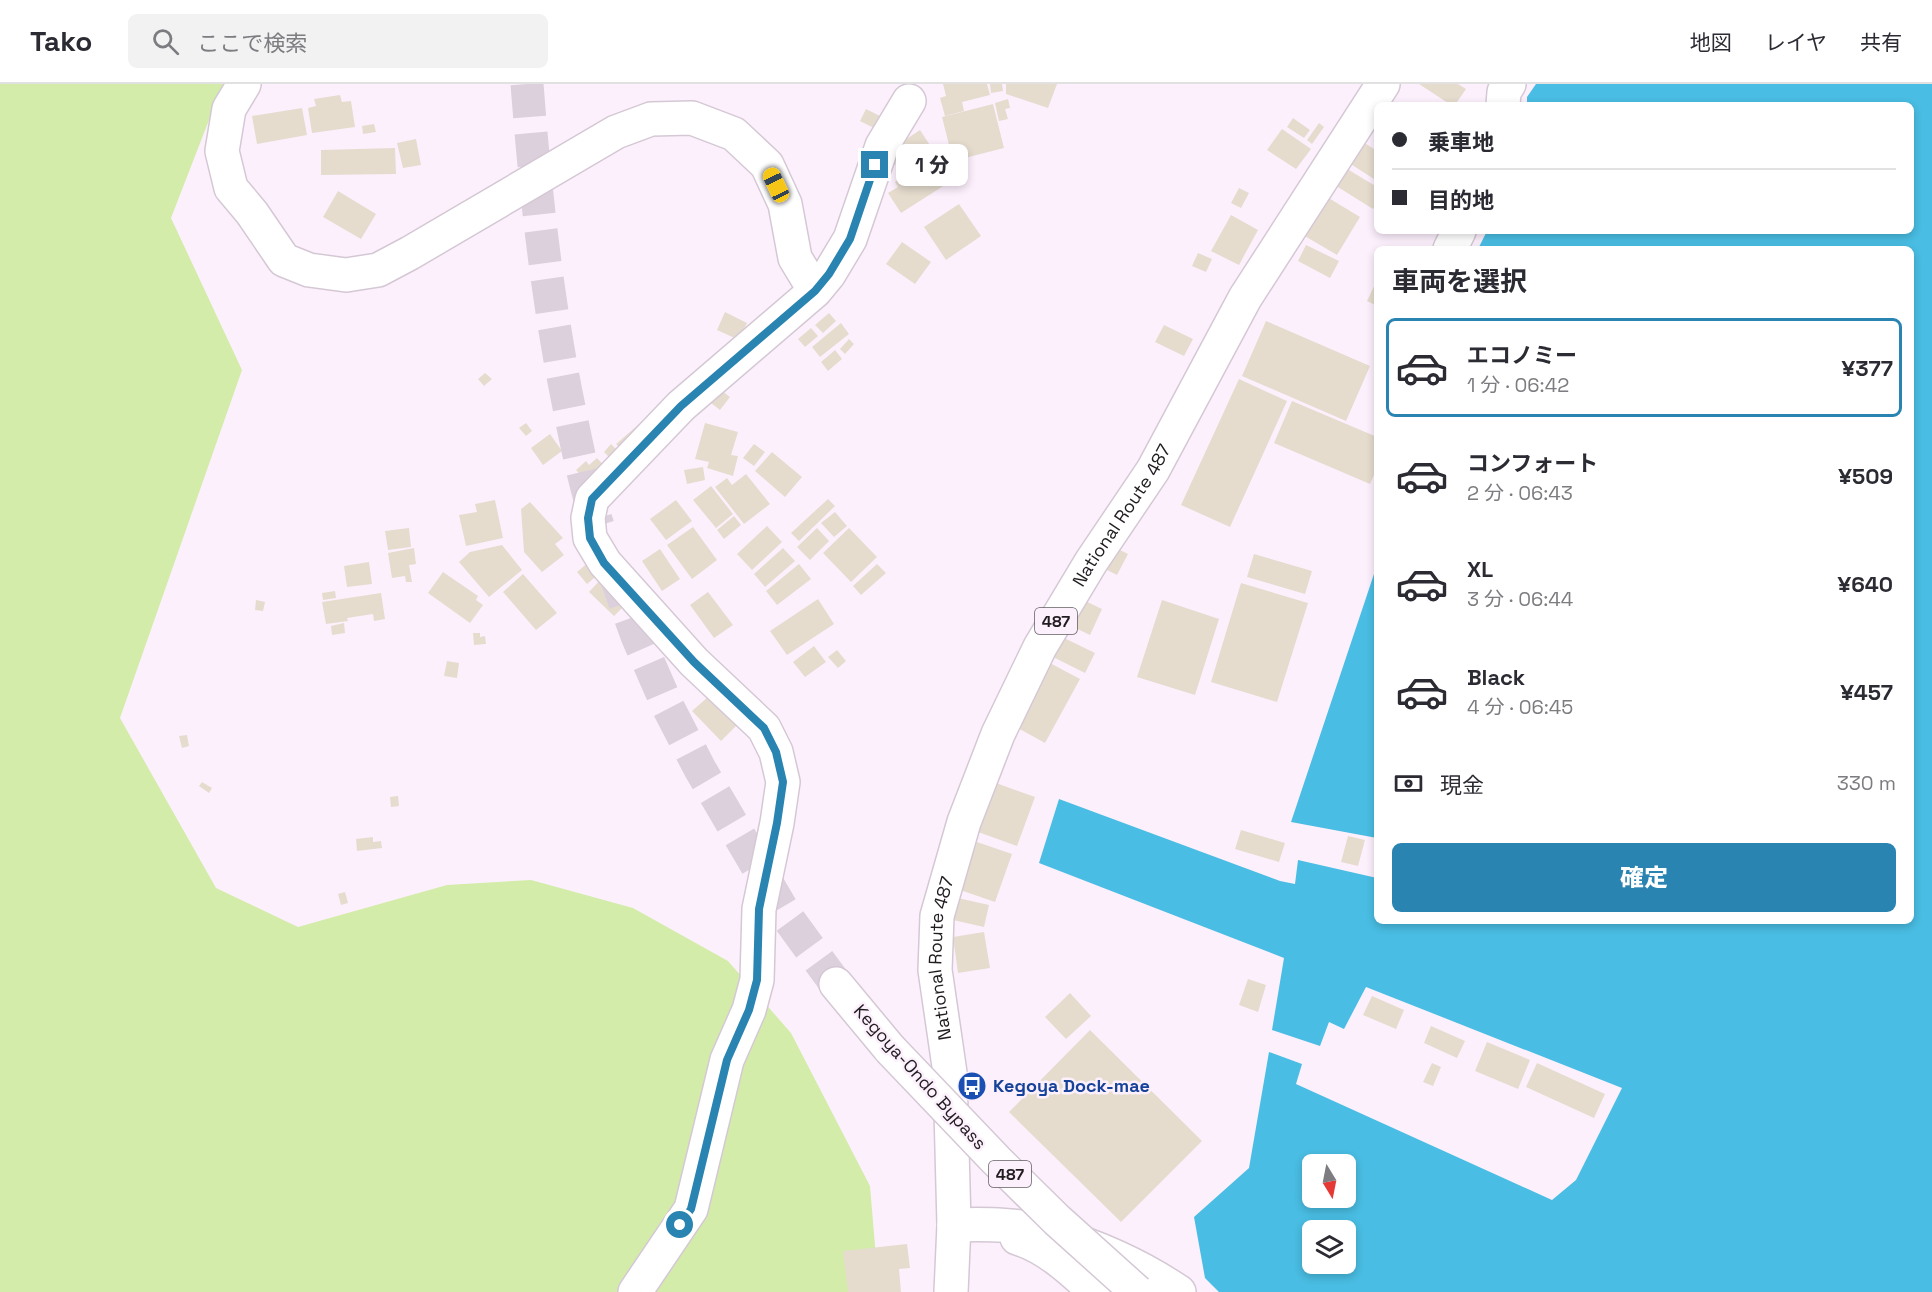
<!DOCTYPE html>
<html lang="ja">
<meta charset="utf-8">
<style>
body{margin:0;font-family:"Space Grotesk","Noto Sans JP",sans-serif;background:#f2f2f3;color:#2b2b33;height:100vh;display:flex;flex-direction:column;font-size:22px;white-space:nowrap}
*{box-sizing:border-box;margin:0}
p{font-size:20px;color:#7c7c81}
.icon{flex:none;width:33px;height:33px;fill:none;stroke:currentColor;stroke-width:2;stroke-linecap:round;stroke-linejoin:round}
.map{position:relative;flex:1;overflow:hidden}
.sheet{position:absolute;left:1374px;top:162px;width:540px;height:678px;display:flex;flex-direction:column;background:#fff;border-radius:9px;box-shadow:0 3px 9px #0003}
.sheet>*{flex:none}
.guide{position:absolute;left:1374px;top:18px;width:540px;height:132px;border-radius:9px;box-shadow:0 3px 9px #0003;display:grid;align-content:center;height:132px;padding:0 18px;background:#fff}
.needle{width:39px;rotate:170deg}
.tools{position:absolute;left:1302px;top:1070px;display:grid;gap:12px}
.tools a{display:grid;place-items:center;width:54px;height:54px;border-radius:9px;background:#fff;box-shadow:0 3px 9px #0003;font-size:30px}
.end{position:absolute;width:27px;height:27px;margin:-14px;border:8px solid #2984b1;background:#fff;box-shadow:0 0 0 3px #fff}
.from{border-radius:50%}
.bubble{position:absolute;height:42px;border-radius:9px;background:#fff;box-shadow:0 3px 9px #0003;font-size:20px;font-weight:800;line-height:42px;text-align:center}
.car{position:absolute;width:18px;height:36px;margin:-18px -9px;border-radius:8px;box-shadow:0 0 4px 2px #0007;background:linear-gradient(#f5c518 24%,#345 0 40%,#f5c518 0 76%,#345 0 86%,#f5c518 0)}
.guide b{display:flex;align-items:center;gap:21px;height:57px;font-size:22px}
.guide b+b{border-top:2px solid #e1e1e2}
.guide i{width:15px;height:15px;background:#2b2b33}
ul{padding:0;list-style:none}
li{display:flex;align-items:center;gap:18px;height:99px;margin:0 12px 9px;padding:0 6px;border:3px solid transparent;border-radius:9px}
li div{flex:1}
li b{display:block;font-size:22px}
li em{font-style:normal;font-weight:800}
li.current{border-color:#2984b1}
li>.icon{width:54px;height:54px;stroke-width:1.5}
h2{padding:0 18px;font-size:27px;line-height:72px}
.pay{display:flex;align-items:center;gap:15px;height:66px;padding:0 18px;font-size:22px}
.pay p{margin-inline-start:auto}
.button{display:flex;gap:12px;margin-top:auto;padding:12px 18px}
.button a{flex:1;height:69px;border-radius:9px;background:#2984b1;color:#fff;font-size:24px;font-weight:800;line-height:69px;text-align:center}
header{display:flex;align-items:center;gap:36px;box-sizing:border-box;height:84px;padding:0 30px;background:#fff;border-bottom:2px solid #e1e1e2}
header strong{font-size:28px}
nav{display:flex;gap:33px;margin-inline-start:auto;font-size:21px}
.search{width:420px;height:54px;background:#f2f2f3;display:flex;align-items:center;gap:15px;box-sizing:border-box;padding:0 21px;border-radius:9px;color:#7c7c81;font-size:22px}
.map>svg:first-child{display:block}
</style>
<header>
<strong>Tako</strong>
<div class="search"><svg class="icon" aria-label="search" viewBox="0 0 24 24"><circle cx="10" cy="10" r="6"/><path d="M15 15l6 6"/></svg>ここで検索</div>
<nav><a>地図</a><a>レイヤ</a><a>共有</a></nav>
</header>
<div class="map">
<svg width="1932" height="1208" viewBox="0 0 1932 1208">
<rect width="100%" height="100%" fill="#fdf0fd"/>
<path fill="#d3eca9" d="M0,0H223L171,134L242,286L120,634L216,804L298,843L447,801L531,796L633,824L728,877L791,949L870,1102L878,1197L872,1208H0Z"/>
<path fill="#49bde3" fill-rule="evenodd" d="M1536,0H1932V1208H1219L1205,1194L1194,1133L1249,1084L1269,968L1302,980L1296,1000L1552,1116L1576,1096L1622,1004L1366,903L1344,945L1329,938L1320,962L1272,946L1284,874L1039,779L1059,715L1280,797L1295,800L1298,776L1377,794V837H1911V165H1478L1487,147H1911V21H1527V13ZM1312,1080H1346V1113H1312ZM1312,1146H1346V1179H1312Z
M1377,481V754L1291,738Z"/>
<path fill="#e5dcce" d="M943,0H987L990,11L962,18L964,27L945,32L940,14L946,12Z
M990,0H1002L1003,7L991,9Z
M1006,0H1057L1048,24L1006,10Z
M1419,0H1458L1466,5L1455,21H1451Z
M340,11L342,18L351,17L355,43L312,49L308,24L316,22L314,15Z
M1008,15L1010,24L1005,25L1008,35L999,37L995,19Z
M993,20L1004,64L953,77L942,33Z
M302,24L307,51L257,60L252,32Z
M866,25L888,36L882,48L860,37Z
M1293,34L1310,46L1304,54L1287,43Z
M1319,39L1324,43L1312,60L1307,56Z
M374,40L376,48L363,50L362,42Z
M1282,45L1311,65L1296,85L1267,66Z
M920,46L939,75L934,78L948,99L901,129L888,109L898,103L895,98L903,92L895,80L902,58Z
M416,55L421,81L403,84L397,59Z
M1360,56L1377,67V97L1346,77Z
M395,64L396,90L321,91V66Z
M1344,83L1377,103V119L1373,125L1333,100Z
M1239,104L1249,109L1241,124L1231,119Z
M338,107L376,130L361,155L323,133Z
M1327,113L1360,133L1337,171L1298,148Z
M959,120L981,152L946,176L924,143Z
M1231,131L1258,146L1239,181L1211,167Z
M902,158L931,178L915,200L886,180Z
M1306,161L1339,177L1330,194L1298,177Z
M1198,169L1212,175L1206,188L1192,182Z
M1377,196V222L1367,217Z
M725,228L747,239L739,256L717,246Z
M829,229L836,237L823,249L815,241Z
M1266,237L1370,282L1346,337L1242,292Z
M841,239L849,250L820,273L812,263Z
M1164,241L1193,255L1184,272L1155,258Z
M811,244L818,252L805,263L798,255Z
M849,255L854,260L845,270L840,265Z
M835,266L842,275L828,287L821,278Z
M485,289L492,295L484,302L478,295Z
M1239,295L1287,317L1230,443L1181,421Z
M721,306L730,313L720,326L711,319Z
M1292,317L1377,353V384L1370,400L1274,359Z
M526,339L532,347L526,352L519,344Z
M705,339L738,348L731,371L738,372L733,392L707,384L709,378L695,375Z
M638,341L645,349L624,368L616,360Z
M550,350L562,367L543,381L531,364Z
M611,360L622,371L615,379L604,368Z
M754,360L765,368L754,382L743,374Z
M772,368L802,393L785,413L755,387Z
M597,374L609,387L592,403L576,386L586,377L589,381Z
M703,383L705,396L687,400L684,386Z
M746,390L770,420L744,440L715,403L727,394L732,401Z
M711,402L733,430L716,444L693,416Z
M828,415L835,422L799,457L791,449Z
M495,416L503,454L466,462L459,431L477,428L475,420Z
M676,416L692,437L666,456L650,435Z
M530,418L563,454L555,460L564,471L542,488L524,468L521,425Z
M835,428L847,442L834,453L821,439Z
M734,432L741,441L724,455L717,446Z
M767,442L782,458L752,486L737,470Z
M693,443L717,476L692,495L667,461Z
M409,444L411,463L388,466L385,447Z
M817,444L829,457L810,476L797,463Z
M849,444L877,473L851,498L823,469Z
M502,461L522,486L489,513L459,478L470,468Z
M1114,463L1128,470L1117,491L1103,484Z
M414,464L416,480L409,481L412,498H406L405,492L392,494L388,469Z
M783,464L795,477L765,503L754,490Z
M660,465L680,495L662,507L642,477Z
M1254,470L1312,487L1305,510L1247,493Z
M590,477L600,489L587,500L577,488Z
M369,478L372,500L347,503L344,482Z
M799,480L811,495L777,521L766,507Z
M877,480L886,489L861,511L853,502Z
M443,488L478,512L476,516L483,521L470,539L428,509Z
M523,490L557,529L536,546L503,508Z
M602,494L627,519L614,532L589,508Z
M1241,499L1308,519L1277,618L1211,598Z
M335,507L336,514L323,516L322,509Z
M708,508L733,541L714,554L690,521Z
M381,509L385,535L374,537L373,530L347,534L348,537L326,540L322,518Z
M818,515L834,540L787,571L770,547Z
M1081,515L1102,525L1090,551L1069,541Z
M256,516L265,518L263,527L255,526Z
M1162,516L1219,535L1195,611L1137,593Z
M344,539L345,549L332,551L331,542Z
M473,549H480V553L485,552L486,560L474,561Z
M1062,553L1095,569L1085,589L1053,573Z
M814,562L826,578L805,593L793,578Z
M837,566L846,577L838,584L828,573Z
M447,577L459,579L457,594L444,592Z
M1048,578L1080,595L1045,659L1014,642Z
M709,612L737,641L721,657L692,627Z
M187,651L189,662L182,664L179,652Z
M202,698L212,704L209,709L199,702Z
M996,699L1035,713L1017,762L978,748Z
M398,712L399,722L391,723L390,713Z
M1241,746L1285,759L1279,778L1235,765Z
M1348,752L1365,756L1358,782L1341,778Z
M373,753V758L381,757L382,764L357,767L356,755Z
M977,758L1012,770L995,818L960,806Z
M345,808L348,819L341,821L338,810Z
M958,814L989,821L984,843L953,836Z
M984,848L990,884L958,889L953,853Z
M1248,895L1266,901L1258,928L1239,921Z
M1070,909L1091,932L1066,955L1045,933Z
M1372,912L1404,926L1396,945L1363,931Z
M1431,942L1465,957L1457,974L1424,959Z
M1090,946L1202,1057L1121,1138L1009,1028Z
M1487,958L1530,976L1518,1005L1475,987Z
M1432,979L1441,983L1433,1002L1423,998Z
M1537,979L1605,1010L1594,1034L1526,1003Z
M907,1160L910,1184L899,1185L901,1208H848L843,1167Z"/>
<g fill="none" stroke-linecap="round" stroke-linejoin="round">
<path stroke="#dcd0dc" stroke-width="33" stroke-dasharray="33 16" stroke-linecap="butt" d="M527,0C535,104 546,206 566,308C575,353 584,399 598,442
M614,488L637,552L668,623L700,685L787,833L836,900"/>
<g stroke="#d5c8d5" stroke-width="36">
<path id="minor" d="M244,0L229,25L222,67L231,104L252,129L284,176L309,186L346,191L378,186L410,169L616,48L651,35L692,34L734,50L767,81L785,120L795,174L815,207
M1503,21L1504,8L1509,0
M1450,165L1459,147
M635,1208L691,1125L727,976L749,926L757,896L759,825L777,739L783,698L776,668L764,644L694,578L605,479L590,454L588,434L592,415L681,322L815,207L829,190L850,155L882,62L909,17
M951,1208L954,1141"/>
</g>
<g stroke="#d5c8d5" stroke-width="36">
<g id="highway">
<path d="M836,900L890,965"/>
<path id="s1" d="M954,1141L950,989L935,886L937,832L964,738L998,650L1040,563L1091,478L1153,386L1245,214L1383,0"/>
<path d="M954,1141C987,1140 1022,1140 1054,1150C1098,1163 1142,1183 1179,1208"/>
<path d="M1017,1154C1047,1163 1073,1187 1095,1208"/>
</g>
</g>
<use href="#minor" stroke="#fff" stroke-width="33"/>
<use href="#highway" stroke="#fff" stroke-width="33"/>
<g stroke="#d5c8d5" stroke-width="36" stroke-linecap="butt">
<path id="highway-bridge" d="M890,965L996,1076L1057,1136L1137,1208"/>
</g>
<use href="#highway-bridge" stroke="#fff" stroke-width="33"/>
</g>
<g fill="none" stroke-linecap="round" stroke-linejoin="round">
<path stroke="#2984b1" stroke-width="8" d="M680,1141L691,1125L727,976L749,926L757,896L759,825L777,739L783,698L776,668L764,644L694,578L604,479L590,454L588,434L592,415L681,322L815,207L829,190L850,155L875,81"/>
</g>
<defs>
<g id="bus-disc" transform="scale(1.5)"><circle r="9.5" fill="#1a4fb4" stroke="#fdf0fd"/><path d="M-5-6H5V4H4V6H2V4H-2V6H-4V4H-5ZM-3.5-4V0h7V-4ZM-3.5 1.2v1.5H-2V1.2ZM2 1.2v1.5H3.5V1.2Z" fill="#fff"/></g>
</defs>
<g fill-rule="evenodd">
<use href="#bus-disc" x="972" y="1002"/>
</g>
<g text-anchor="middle" stroke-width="5" stroke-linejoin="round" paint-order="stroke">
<g fill="#fdf0fd" stroke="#625c62" stroke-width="1.5">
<rect x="1035" y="524" width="42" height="26" rx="4.5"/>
<rect x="989" y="1077" width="42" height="26" rx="4.5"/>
</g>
<g font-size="16" font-weight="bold" fill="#201c20">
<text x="1056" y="543">487</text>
<text x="1010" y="1096">487</text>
</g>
<g font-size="18" fill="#201c20" stroke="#fdf0fd">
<text dy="6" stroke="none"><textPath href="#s1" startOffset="754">National Route 487</textPath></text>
<text dy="6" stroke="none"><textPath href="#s1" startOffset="268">National Route 487</textPath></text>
<text transform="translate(920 993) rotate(48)" y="6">Kegoya-Ondo Bypass</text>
</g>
<g font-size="18" font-weight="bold" fill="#164399" stroke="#fdf0fd" text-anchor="start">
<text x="993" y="1008">Kegoya Dock-mae</text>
</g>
</g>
</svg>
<div class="tools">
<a><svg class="needle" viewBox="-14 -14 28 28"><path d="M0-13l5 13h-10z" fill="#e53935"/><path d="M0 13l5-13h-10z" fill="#7c7c81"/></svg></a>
<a><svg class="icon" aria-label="layers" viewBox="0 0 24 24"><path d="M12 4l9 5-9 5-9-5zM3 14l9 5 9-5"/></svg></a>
</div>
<i class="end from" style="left:680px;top:1141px"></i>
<i class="end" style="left:875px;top:81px"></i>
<div class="bubble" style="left:896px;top:60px;width:72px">1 分</div>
<i class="car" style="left:776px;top:101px;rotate:335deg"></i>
<div class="guide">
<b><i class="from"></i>乗車地</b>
<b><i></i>目的地</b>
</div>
<section class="sheet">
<h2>車両を選択</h2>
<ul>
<li class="current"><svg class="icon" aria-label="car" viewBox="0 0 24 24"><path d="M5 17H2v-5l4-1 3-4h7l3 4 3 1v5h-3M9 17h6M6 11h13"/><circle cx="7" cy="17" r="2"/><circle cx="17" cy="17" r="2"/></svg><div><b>エコノミー</b><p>1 分 · 06:42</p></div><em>¥377</em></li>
<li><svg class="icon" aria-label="car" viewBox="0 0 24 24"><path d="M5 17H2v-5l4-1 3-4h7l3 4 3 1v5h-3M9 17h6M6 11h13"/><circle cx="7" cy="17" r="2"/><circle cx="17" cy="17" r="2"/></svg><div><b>コンフォート</b><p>2 分 · 06:43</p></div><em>¥509</em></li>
<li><svg class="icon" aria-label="car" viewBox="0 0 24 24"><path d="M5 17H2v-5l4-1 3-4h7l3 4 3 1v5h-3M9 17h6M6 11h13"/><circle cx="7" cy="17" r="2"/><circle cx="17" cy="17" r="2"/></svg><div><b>XL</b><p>3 分 · 06:44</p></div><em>¥640</em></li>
<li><svg class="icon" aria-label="car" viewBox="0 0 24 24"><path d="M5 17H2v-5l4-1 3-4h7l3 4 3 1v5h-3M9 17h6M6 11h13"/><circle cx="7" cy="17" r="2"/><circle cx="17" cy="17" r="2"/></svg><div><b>Black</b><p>4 分 · 06:45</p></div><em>¥457</em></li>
</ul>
<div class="pay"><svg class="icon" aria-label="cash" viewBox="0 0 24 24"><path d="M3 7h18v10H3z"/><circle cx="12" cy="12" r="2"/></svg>現金<p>330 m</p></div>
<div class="button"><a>確定</a></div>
</section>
</div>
